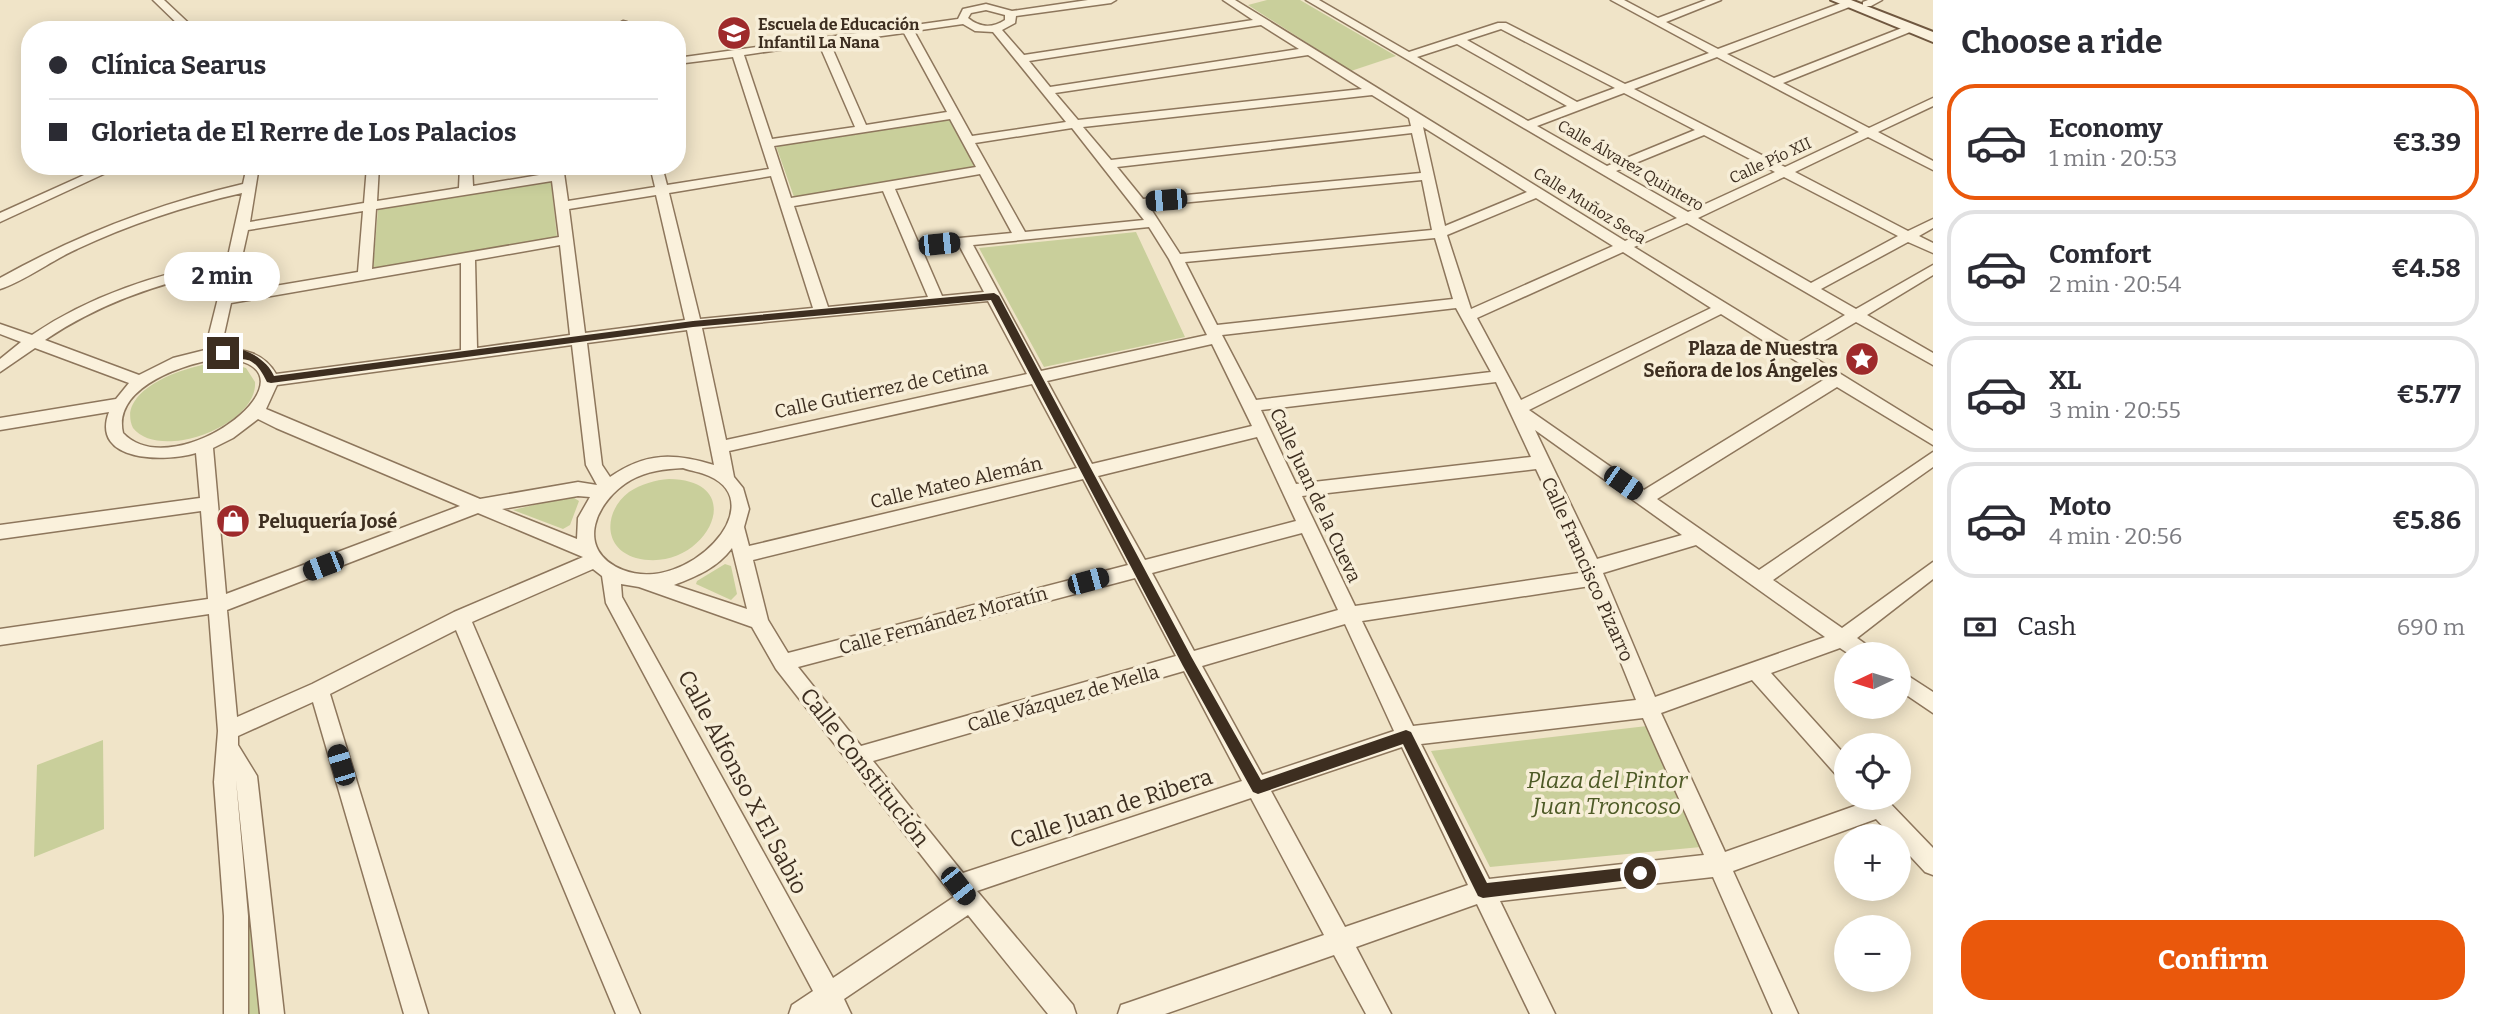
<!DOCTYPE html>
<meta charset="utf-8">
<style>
body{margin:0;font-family:Bitter,serif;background:#f2f2f3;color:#2b2b33;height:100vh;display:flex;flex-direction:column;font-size:26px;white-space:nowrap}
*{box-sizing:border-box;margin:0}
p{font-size:23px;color:#7c7c81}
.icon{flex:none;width:38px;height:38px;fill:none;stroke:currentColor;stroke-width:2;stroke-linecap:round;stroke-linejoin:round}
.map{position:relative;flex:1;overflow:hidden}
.details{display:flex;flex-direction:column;background:#fff;width:560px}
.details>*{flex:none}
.top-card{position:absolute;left:21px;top:21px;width:665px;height:154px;border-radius:28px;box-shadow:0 4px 18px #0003;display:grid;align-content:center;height:154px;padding:0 28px;background:#fff}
.needle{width:46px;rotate:266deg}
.tools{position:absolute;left:1834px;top:642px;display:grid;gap:14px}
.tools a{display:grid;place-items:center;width:77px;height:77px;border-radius:50%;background:#fff;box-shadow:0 4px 18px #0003;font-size:35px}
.end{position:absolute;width:32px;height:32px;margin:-16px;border:9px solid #3d2e20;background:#fff;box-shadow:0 0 0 4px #fff}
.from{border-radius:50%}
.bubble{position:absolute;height:49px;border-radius:24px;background:#fff;box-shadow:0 4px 18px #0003;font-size:23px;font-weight:700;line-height:49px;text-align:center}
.car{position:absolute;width:21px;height:42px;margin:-21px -10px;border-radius:9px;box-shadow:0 0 5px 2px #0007;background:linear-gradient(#222 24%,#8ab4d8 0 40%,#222 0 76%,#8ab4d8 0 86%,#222 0)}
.top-card b{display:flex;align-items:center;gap:24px;height:66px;font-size:26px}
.top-card b+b{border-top:2px solid #e1e1e2}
.top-card i{width:18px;height:18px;background:#2b2b33}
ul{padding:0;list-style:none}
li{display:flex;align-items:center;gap:21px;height:116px;margin:0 14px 10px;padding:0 14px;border:4px solid #e1e1e2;border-radius:28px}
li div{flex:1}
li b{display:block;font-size:26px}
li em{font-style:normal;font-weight:700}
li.active{border-color:#ea580c}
li>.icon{width:63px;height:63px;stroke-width:1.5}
h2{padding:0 28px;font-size:32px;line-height:84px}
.pay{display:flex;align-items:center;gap:18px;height:77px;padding:0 28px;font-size:26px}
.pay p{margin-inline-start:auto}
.primary-button{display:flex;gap:14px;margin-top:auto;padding:14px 28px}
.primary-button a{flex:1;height:80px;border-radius:28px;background:#ea580c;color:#fff;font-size:28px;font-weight:700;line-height:80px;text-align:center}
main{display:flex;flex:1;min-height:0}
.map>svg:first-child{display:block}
</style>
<main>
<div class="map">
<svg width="1933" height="1014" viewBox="0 0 1933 1014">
<rect width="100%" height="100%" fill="#f0e4c8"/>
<path fill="#c9cf9b" d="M1267,0H1300L1396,56L1351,71L1248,5Z
M951,119L975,167L794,197L776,146Z
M551,181L557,237L373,269L378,209Z
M1136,232L1185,337L1044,367L979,248Z
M225,362L246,368L255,382C258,425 160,462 133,428C114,387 196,362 225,362Z
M669,479C754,480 704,576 636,558C602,548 604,511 629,492C641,484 655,480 669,479Z
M571,496L579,501L570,525L563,529L513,510Z
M725,564L731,566L737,594L731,600L696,584L697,581Z
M1647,726L1701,847L1490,867L1431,751Z
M103,740L104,829L34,857L37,765Z
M252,915L262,1014H246L248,996L244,920Z"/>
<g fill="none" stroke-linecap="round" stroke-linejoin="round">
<g stroke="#8d765c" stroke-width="3">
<path id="street" d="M153,0H164L196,30H184Z
M1088,0H1116L1111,3L1016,16L1015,23L1002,30L1024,55L1253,20L1223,0H1235L1625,241L1677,218L1306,0H1319L1409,52L1498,23H1506L1625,84L1709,53L1611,0H1624L1658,18L1706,0H1721L1666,22L1718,49L1844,2H1852V6L1727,54L1774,78L1907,26H1915V30L1783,83L1869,128L1933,98V106L1878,132L1933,161V170L1868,137L1795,172L1908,231L1933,219V228L1919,236L1933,243V253L1908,242L1821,289L1856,309L1933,265V275L1867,315L1933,353V365L1856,322L1805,352L1933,431V445L1837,387L1657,499L1759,570L1933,452V467L1773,580L1842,628L1933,562V579L1857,638L1871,648L1874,654H1849L1840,648L1771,673L1846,756V781L1839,778L1752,680L1661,713L1725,852L1863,803L1864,798H1885L1933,848V875L1925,872L1899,844V836H1892L1876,819L1733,871L1798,1014H1773L1713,877L1500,901L1555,1014H1530L1477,904L1356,947L1391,1014H1366L1334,955L1165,1014H1118L1121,1005L1130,1002L1324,935L1251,798L977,891L1073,1005L1076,1014H1048L968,915L844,999L851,1014H789L792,1005L813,991L606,603L602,576L593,569L472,622L640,1014H616L456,630L330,694L428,1014H404L313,702L238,736V745L257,776L284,1014H260L236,780L248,916V1014H224V916L214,782L218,731L209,614L0,645V629L208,599L201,511L0,539V525L200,498L196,453C166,462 90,463 109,412L0,430V418L116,399L129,383L35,348L0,372V359L21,342L0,334V324L32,335C91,295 157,274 227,261L242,193C185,206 130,224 77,249C54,259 23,282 0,289V278C77,235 157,204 243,184L247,166H259L250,222L364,203L367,166H379L377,201L459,188L460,166H472L473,186L551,173V166H563L568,201L655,187L650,166H662L667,185L769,169L733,57L677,64V58L958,19L963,9L986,4L1012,11ZM986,10L1005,15V20C993,28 980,28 968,18L971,13ZM963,24L975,31L993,32L1066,122L972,136L914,31ZM1261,25L1299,49L1050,87L1029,61ZM1501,29L1615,88L1577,102L1467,40ZM904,33L947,112L866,125L830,43ZM819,44L855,127L772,139L744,55ZM1457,44L1567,106L1528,121L1417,57ZM1308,55L1362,89L1078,120L1055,93ZM1717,57L1859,132L1785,167L1634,89ZM1624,93L1695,130L1607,166L1537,126ZM1372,95L1409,118L1411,126L1111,160L1083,127ZM950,119L976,167L791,198L774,146ZM1423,127L1527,192L1445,226ZM1072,128L1144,220L1025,232L975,143ZM1412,133L1421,173L1143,199L1117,167ZM1704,135L1775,172L1688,212L1616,171ZM980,174L1012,233L918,242L895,189ZM771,176L813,308L700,319L669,193ZM1784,177L1898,236L1811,283L1698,218ZM1422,180L1432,230L1180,254L1149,206ZM552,181L559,237L372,269L376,209ZM883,191L928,297L828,307L794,206ZM656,195L685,320L585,333L569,209ZM1536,198L1613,246L1471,309L1447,235ZM363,211L358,272L234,293L248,230ZM1687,223L1845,315L1794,345L1634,247ZM1149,227L1169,259L1207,335L1041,371L973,245ZM1435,238L1453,299L1217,325L1185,262ZM560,245L570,335L477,348L475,260ZM960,247L984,292L942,296L922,250ZM1623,252L1711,308L1521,400L1477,318ZM461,263V350L276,374C264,353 244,349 221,348L231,303ZM225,270L205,350L173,358L139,375L45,340C100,303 160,282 225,270ZM988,301L1027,374L726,440L702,328ZM1456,308L1491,372L1256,400L1222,335ZM1721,314L1825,379L1644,490L1529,410ZM687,330L714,465C674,453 646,452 610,477L602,465L587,343ZM1212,344L1252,426L1092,464L1047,381ZM572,345L586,465L597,485L578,482L480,499L266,409L277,385ZM223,358C332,368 176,489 123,433C112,386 188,362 223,358ZM1496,382L1531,457L1296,484L1261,410ZM1032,384L1077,468L749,546L744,527L749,509L743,488L734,477L729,451ZM258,419L276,428L460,506L226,594L213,448L233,438ZM1535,430L1682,535L1597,559ZM1257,437L1296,521L1145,560L1098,476ZM683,468C691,471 701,472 709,476C773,504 687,595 623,570C573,550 596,500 631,480C647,471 665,469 683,468ZM1536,469L1583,569L1579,573L1355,606L1302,496ZM1083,479L1128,565L788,653L768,620L753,560ZM578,496L590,497L578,518L577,539L502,509ZM478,513L583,557L454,612L312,684L237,717L227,610ZM1302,533L1338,610L1194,651L1152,573ZM1696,545L1825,637L1655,697L1603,573ZM732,548L747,609L674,585C697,576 717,568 732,548ZM1135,578L1176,656L861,746L798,667ZM621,584L639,587L752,627L776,669L954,897L833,978L622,597ZM1590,586L1636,700L1413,726L1362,621ZM1345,624L1394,731L1262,775L1202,666ZM1184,671L1242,781L963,873L873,761ZM1643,718L1704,855L1489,879L1421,744ZM1402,747L1468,885L1345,927L1271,791Z
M1868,0H1882L1871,6H1863V2Z
M623,21L627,22L629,30H619L618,24Z
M104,166H121L0,222V213Z
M1899,670L1933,692V713L1899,690Z"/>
</g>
<g stroke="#6f573f" stroke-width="4">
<path id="secondary" d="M1831,0H1851L1933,32V42Z"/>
</g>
<use href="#street" fill="#faf1dc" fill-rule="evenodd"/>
<use href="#secondary" fill="#faf1dc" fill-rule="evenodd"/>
</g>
<path fill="#3d2e20" d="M994,293L999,296L1192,658L1261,780L1406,730L1411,732L1487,883L1640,866L1645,868L1647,873L1645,878L1483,898L1478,896L1403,744L1258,794L1253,792L1183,666L991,300L693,327L271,383L267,382C249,345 240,368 218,353C236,340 267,358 274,376L693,321Z"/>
<defs>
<g id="school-disc" transform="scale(1.75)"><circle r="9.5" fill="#9e2a2b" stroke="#f7eed8"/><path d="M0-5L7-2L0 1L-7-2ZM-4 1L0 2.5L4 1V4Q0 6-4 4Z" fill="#fff"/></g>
<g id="sight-disc" transform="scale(1.75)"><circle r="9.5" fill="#9e2a2b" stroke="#f7eed8"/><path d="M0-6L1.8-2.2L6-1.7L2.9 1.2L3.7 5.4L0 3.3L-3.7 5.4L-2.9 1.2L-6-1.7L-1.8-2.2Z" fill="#fff"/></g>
<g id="shop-disc" transform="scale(1.75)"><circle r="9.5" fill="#9e2a2b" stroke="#f7eed8"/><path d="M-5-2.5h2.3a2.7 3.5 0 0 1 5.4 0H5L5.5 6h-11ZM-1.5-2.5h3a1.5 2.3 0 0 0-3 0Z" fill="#fff"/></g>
</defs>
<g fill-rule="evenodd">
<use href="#school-disc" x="734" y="33"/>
<use href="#sight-disc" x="1862" y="359"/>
<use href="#shop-disc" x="233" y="521"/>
</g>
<g text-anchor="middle" stroke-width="7" stroke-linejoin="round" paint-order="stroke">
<g font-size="16" font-weight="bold" fill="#3d2e20" stroke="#f7eed8" text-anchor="start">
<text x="758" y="30">Escuela de Educación<tspan x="758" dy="18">Infantil La Nana</tspan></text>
</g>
<g font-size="16" fill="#3d2e20" stroke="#f7eed8">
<text transform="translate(1770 160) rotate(-25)" y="6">Calle Pío XII</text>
<text transform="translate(1631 165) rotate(30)" y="6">Calle Álvarez Quintero</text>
<text transform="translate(1590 205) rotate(32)" y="6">Calle Muñoz Seca</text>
</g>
<g font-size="19" font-weight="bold" fill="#3d2e20" stroke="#f7eed8" text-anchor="end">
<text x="1838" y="355">Plaza de Nuestra<tspan x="1838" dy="22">Señora de los Ángeles</tspan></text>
<text x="258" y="528" text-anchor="start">Peluquería José</text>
</g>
<g font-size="19" fill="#3d2e20" stroke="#f7eed8">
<text transform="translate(881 389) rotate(-12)" y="7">Calle Gutierrez de Cetina</text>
<text transform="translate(956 482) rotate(-13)" y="7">Calle Mateo Alemán</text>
<text transform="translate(1316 495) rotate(65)" y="7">Calle Juan de la Cueva</text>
<text transform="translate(1588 569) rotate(66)" y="7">Calle Francisco Pizarro</text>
<text transform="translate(943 620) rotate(-15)" y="7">Calle Fernández Moratín</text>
<text transform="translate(1063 698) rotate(-16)" y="7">Calle Vázquez de Mella</text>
</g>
<g font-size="23" fill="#3d2e20" stroke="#f7eed8">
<text transform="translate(865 767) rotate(52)" y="8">Calle Constitución</text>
<text transform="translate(743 782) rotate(62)" y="8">Calle Alfonso X El Sabio</text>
<text transform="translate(1111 808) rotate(-18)" y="8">Calle Juan de Ribera</text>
</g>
<g font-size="23" font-style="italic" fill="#4d5a26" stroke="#f7eed8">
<text x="1607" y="788">Plaza del Pintor<tspan x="1607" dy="26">Juan Troncoso</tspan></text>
</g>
</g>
</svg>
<div class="tools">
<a><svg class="needle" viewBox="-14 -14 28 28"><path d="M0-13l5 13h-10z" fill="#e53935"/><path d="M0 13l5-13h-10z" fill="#7c7c81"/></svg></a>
<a><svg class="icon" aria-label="locate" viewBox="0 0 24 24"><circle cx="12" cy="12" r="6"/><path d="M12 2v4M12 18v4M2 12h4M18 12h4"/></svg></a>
<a>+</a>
<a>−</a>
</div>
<i class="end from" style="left:1640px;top:873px"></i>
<i class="end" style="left:223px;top:353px"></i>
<div class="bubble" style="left:164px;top:252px;width:116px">2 min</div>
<i class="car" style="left:1166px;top:200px;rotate:265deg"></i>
<i class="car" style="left:939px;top:244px;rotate:84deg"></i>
<i class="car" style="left:1623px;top:483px;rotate:125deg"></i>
<i class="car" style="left:323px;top:566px;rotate:249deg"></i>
<i class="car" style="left:1088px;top:581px;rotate:75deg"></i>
<i class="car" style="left:341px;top:765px;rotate:343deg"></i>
<i class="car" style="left:958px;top:886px;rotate:142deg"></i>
<div class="top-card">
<b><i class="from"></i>Clínica Searus</b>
<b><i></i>Glorieta de El Rerre de Los Palacios</b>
</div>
</div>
<section class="details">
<h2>Choose a ride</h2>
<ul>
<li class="active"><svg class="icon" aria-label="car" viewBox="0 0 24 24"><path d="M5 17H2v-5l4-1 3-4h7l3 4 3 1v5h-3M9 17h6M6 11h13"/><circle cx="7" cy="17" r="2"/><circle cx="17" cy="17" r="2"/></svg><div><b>Economy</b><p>1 min · 20:53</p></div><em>€3.39</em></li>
<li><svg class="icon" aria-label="car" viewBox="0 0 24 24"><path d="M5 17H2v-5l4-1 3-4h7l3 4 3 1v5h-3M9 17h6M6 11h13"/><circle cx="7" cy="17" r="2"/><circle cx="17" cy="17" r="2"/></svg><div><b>Comfort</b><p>2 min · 20:54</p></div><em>€4.58</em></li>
<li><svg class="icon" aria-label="car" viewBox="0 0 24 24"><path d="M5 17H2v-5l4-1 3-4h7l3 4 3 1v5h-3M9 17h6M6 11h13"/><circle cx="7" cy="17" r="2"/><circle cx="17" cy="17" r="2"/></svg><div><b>XL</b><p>3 min · 20:55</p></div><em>€5.77</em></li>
<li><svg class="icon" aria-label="car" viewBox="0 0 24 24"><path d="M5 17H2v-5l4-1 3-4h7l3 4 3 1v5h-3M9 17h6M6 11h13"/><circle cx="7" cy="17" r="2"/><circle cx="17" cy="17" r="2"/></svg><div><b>Moto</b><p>4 min · 20:56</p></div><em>€5.86</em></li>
</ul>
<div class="pay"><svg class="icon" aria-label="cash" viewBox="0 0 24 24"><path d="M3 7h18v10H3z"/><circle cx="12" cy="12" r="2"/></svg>Cash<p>690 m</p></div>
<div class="primary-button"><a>Confirm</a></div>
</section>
</main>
